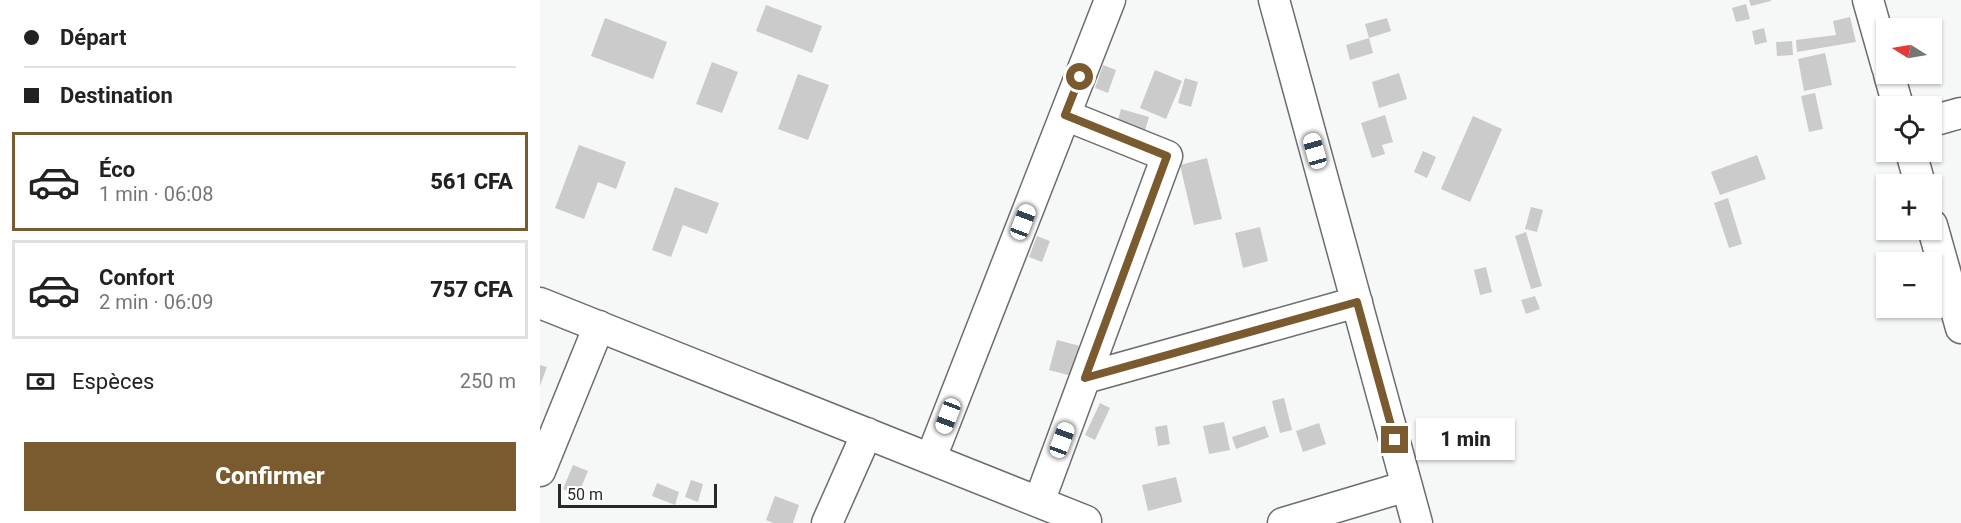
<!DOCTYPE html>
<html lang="fr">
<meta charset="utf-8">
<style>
body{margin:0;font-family:Roboto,sans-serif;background:#f2f2f2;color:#222;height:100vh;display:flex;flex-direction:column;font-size:22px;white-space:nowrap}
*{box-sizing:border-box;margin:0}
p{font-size:20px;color:#767676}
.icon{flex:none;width:33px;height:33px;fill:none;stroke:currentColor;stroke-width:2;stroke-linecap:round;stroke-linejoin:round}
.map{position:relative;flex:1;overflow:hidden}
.side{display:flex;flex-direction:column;background:#fff;width:540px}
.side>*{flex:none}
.top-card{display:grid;align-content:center;height:132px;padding:0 24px;background:#fff}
.needle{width:39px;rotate:281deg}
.controls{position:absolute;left:1336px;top:18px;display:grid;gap:12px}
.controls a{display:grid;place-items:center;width:66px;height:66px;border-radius:0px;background:#fff;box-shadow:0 2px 4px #0004;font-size:30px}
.scale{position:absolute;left:18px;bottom:15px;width:159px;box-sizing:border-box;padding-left:6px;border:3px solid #282929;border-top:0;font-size:16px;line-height:21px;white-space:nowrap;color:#282929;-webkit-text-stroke:4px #fff;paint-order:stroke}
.end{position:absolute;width:27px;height:27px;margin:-14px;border:8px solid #795b2f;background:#fff;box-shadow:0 0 0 3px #fff}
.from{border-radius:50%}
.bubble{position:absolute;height:42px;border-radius:0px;background:#fff;box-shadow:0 2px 4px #0004;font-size:20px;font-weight:800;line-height:42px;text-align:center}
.car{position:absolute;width:18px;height:36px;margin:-18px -9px;border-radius:8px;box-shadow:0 0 4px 2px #0007;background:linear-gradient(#fff 24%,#345 0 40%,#fff 0 76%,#345 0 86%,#fff 0)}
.top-card b{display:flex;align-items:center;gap:21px;height:57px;font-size:22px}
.top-card b+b{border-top:2px solid #e0e0e0}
.top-card i{width:15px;height:15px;background:#222}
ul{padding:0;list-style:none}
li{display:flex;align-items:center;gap:18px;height:99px;margin:0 12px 9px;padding:0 12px;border:3px solid #e0e0e0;border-radius:0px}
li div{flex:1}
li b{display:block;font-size:22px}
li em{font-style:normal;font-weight:800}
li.active{border-color:#795b2f}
li>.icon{width:54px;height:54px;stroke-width:1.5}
.pay{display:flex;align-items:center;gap:15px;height:66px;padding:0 24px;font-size:22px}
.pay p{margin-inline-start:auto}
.button{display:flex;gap:12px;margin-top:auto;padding:12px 24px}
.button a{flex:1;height:69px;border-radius:0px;background:#795b2f;color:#fff;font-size:24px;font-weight:800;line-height:69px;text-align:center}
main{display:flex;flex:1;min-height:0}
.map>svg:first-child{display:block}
</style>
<main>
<section class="side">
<div class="top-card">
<b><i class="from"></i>Départ</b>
<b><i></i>Destination</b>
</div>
<ul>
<li class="active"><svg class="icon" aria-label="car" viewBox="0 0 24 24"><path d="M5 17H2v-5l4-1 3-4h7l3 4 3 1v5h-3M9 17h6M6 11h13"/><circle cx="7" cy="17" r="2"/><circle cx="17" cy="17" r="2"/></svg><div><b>Éco</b><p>1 min · 06:08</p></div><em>561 CFA</em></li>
<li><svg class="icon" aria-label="car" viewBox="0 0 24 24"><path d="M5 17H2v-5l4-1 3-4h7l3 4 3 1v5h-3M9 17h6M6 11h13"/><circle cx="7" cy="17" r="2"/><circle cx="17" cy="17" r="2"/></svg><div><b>Confort</b><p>2 min · 06:09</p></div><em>757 CFA</em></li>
</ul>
<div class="pay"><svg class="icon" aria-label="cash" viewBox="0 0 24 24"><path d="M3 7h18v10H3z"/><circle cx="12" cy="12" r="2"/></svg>Espèces<p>250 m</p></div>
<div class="button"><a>Confirmer</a></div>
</section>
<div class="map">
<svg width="1421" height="523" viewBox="0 0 1421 523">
<rect width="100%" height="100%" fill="#f6f7f7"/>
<path fill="#cccbcb" d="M1209,0H1231V1L1211,6Z
M1206,4L1210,19L1196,22L1192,8Z
M226,5L282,26L272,53L216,31Z
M1310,17L1316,42L1257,52L1256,40L1296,35L1293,21Z
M65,18L127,42L113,79L51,56Z
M847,18L851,31L829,38L825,24Z
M1224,28L1227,42L1215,45L1212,31Z
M829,38L833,53L810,60L806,45Z
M1252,41L1253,55L1237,56L1236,42Z
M1285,53L1292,85L1264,91L1258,59Z
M172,62L198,72L182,113L156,104Z
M563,65L576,70L568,93L555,88Z
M615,70L642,81L626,119L600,108Z
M859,73L867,99L839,108L832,82Z
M258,74L289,85L268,140L238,129Z
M645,78L658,82L651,107L638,103Z
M1275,93L1283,129L1269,132L1261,96Z
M581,109L609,117L605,131L577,123Z
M845,115L853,142L842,145L845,154L832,158L821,123Z
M933,116L962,129L930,202L901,189Z
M39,145L86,162L76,189L58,182L44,219L15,208Z
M883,151L896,157L887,178L874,172Z
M1217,155L1226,179L1180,195L1171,172Z
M667,158L682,219L654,225L640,165Z
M135,187L179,203L167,234L143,225L131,257L112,250Z
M1188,198L1202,244L1189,248L1174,203Z
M991,207L1003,210L997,232L985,229Z
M720,227L728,261L703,268L695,233Z
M986,232L1002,286L991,289L975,236Z
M497,236L510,241L502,262L489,257Z
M946,267L952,292L940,295L934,270Z
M995,296L1000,309L986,314L981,300Z
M517,340L540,346L532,376L509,370Z
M0,365L7,367L0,386Z
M744,398L752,430L740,433L732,401Z
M560,403L570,408L555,440L545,435Z
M684,422L690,450L669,454L663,426Z
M779,423L786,444L763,452L756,431Z
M627,425L630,444L618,446L615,427Z
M725,426L729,437L696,449L692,437Z
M33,465L48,471L38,495L23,489Z
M636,477L642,502L608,511L602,485Z
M151,480L163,484L158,502L145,497Z
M117,483L139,492L135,505L112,496Z
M235,496L259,505L253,523H233L226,520Z"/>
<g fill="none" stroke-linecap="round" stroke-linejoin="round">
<g stroke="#6c6d6e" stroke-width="33">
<path id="minor" d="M734,0L877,523
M1328,0L1347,67
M1349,74L1358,106
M1392,121L1421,113
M1371,152L1380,184
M1392,225L1421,328
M0,303L546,521L545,523
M545,378L817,302
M391,458L570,0
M0,471L59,326
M499,502L627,156L525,115
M287,523L327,433
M743,523L867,486"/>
</g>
<use href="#minor" stroke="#fff" stroke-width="30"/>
</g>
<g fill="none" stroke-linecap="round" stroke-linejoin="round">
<path stroke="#795b2f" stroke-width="8" d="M540,77L525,115L627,156L545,378L817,302L855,440"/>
</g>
</svg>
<div class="controls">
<a><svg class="needle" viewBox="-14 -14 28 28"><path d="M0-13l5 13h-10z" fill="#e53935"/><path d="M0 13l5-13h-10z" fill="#767676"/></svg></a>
<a><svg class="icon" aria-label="locate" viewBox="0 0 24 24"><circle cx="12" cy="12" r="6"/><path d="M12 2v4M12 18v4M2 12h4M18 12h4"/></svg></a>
<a>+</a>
<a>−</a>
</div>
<div class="scale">50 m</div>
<i class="end from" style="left:540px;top:77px"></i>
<i class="end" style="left:855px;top:440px"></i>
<div class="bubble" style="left:876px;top:418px;width:99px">1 min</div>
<i class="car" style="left:775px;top:151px;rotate:344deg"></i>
<i class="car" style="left:483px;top:222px;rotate:21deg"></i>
<i class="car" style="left:408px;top:416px;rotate:201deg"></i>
<i class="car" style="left:522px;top:440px;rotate:20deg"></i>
</div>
</main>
